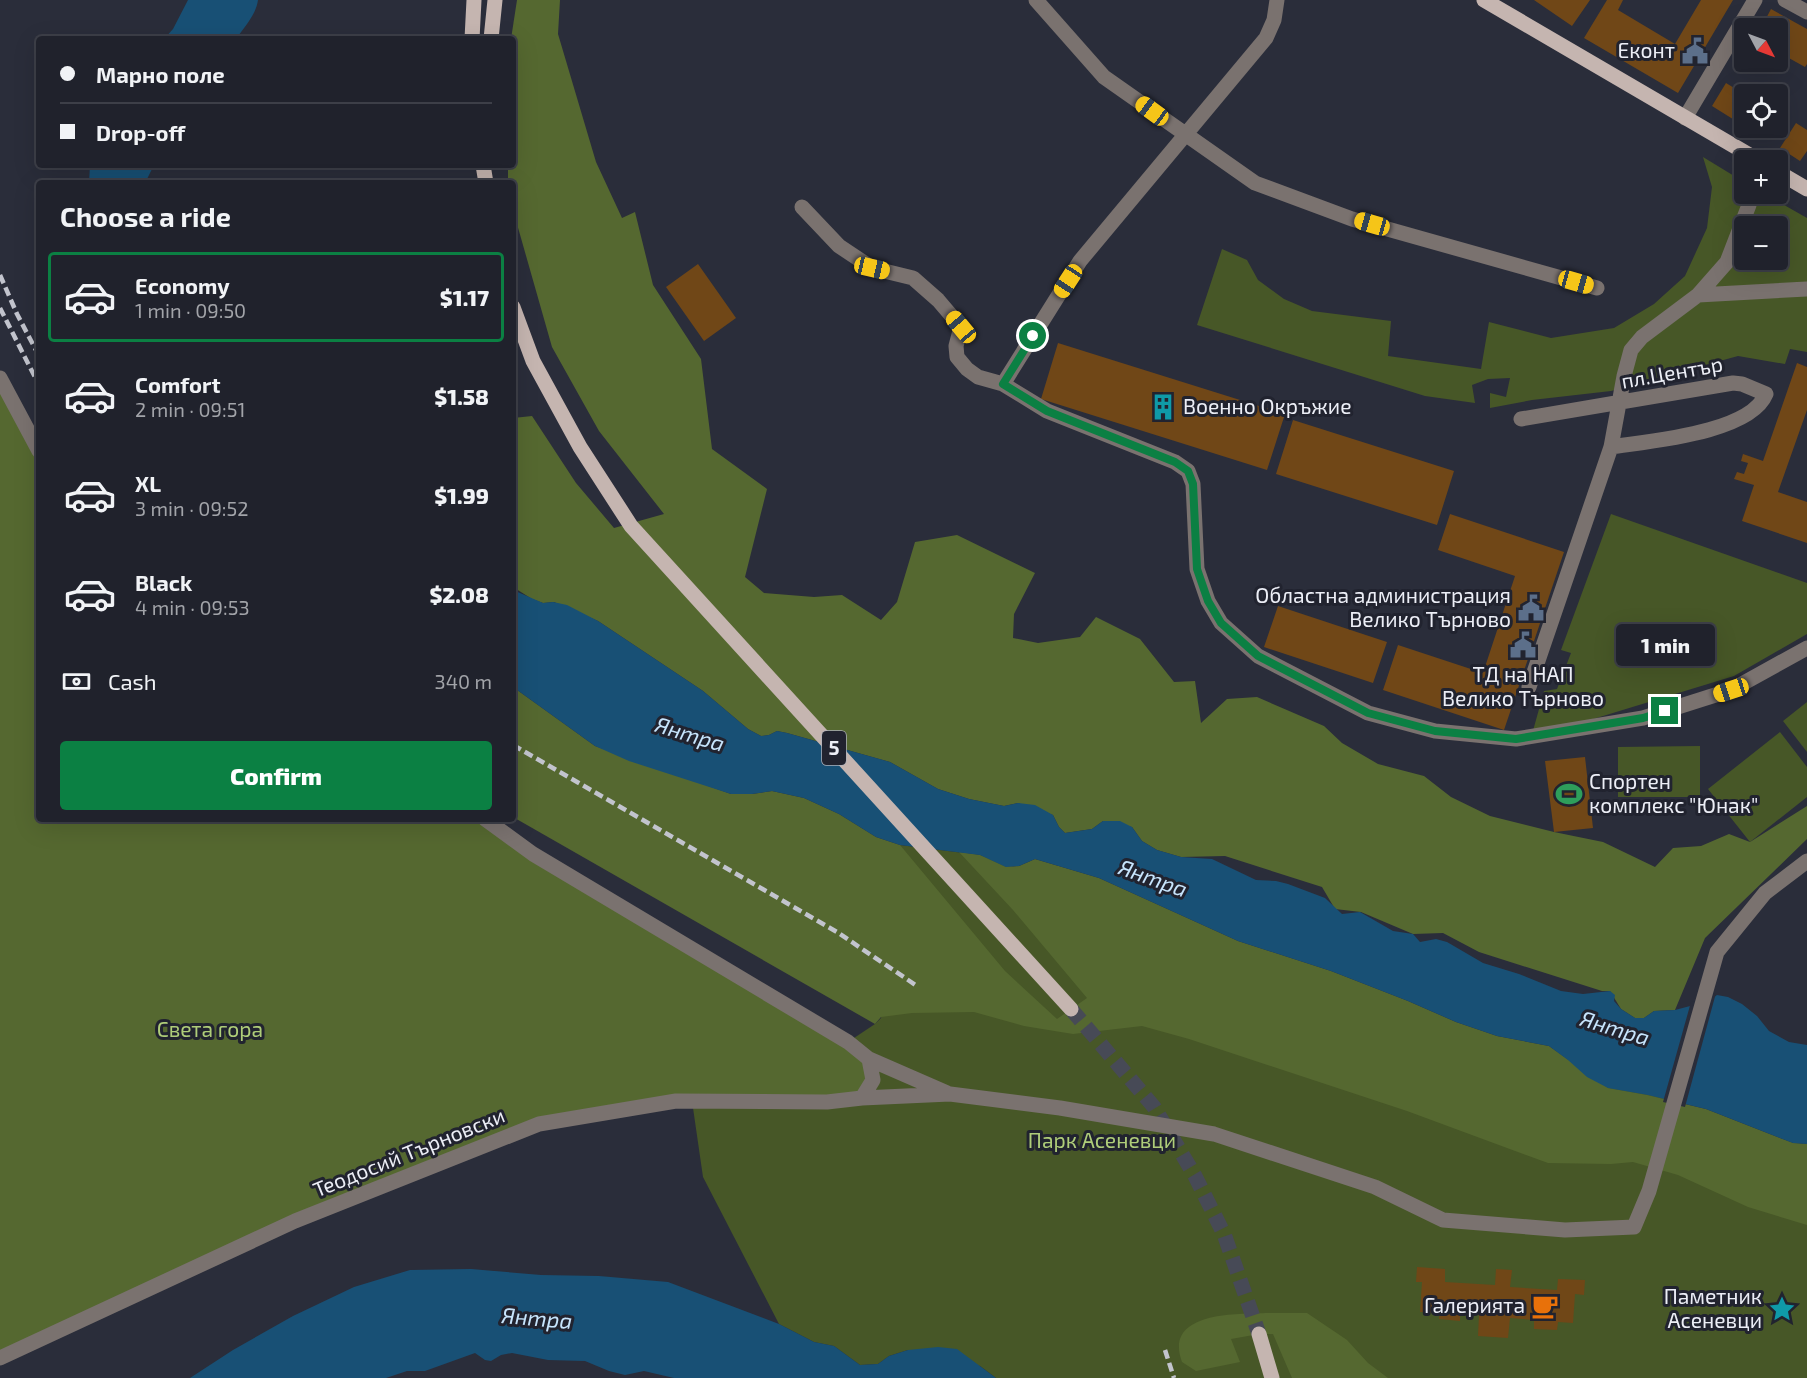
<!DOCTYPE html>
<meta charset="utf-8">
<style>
body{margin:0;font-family:"Exo 2",sans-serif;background:#282a34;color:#f1f3f6;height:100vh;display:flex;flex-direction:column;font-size:22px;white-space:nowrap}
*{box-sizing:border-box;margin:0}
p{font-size:20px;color:#a2a4a9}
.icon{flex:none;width:33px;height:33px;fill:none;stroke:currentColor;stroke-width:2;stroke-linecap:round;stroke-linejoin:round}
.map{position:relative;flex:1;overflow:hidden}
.details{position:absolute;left:36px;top:180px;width:480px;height:642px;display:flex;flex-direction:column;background:#20222c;border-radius:6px;box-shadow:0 6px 24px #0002,0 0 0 2px #3d3f48}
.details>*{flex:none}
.hud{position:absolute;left:36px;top:36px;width:480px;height:132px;border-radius:6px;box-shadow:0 6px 24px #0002,0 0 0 2px #3d3f48;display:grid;align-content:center;height:132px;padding:0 24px;background:#20222c}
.needle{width:39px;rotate:131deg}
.controls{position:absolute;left:1734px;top:18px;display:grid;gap:12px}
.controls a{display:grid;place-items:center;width:54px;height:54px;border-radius:6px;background:#20222c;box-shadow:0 6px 24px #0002,0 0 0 2px #3d3f48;font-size:30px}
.end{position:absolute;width:27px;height:27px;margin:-14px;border:8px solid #0b8043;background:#fff;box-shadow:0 0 0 3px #fff}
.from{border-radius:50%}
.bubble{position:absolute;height:42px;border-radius:6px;background:#20222c;box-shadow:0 6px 24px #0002,0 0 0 2px #3d3f48;font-size:20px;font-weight:800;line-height:42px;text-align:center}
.car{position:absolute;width:18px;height:36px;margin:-18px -9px;border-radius:8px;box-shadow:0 0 4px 2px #0007;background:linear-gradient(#f5c518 24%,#345 0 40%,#f5c518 0 76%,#345 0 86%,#f5c518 0)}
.hud b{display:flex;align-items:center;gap:21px;height:57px;font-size:22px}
.hud b+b{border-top:2px solid #3d3f48}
.hud i{width:15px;height:15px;background:#f1f3f6}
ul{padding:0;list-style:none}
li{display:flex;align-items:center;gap:18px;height:90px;margin:0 12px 9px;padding:0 12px;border:3px solid transparent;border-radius:6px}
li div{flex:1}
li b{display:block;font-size:22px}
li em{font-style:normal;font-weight:800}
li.current{border-color:#0b8043}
li>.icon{width:54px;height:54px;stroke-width:1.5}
h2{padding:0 24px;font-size:27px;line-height:72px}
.pay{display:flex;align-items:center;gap:15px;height:66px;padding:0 24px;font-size:22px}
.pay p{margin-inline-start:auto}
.cta{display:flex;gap:12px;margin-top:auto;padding:12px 24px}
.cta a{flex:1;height:69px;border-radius:6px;background:#0b8043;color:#fff;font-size:24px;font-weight:800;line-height:69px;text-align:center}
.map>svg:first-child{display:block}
</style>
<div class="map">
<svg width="1807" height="1378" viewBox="0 0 1807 1378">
<rect width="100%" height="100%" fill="#2a2d3a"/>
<path fill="#475727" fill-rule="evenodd" d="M1703,157L1744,182V194H1765L1807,218V352L1790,349L1785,364L1738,356L1611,391L1532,400L1490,408V393L1506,397L1510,378L1488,379L1472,385L1475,403L1425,396L1197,325L1222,249L1247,260L1258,280L1284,299L1312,311L1391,321L1388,356L1481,369L1489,322L1551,338L1614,328L1654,304L1685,276L1707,228L1712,187ZM1744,226H1778V260H1744Z
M1611,514L1807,583V634L1734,676L1531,738L1544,691L1557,689L1571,653L1561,650Z
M1807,702V752L1783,721Z
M1780,732L1807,767V797L1750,842L1708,789Z
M1700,746V797H1618V747Z
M900,845L980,855L1793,1143L1807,1144V1378H996L980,1366L908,1350L889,1356L878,1364L860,1365L834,1346L814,1342L779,1324L703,1177L692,1101L848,1042L875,1024L881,1018Z"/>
<path fill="#556830" d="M517,0H560L558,34L596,162L622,218L635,212L653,285L701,359L712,449L767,489L745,577L764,593L814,597L842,595L881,620L897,602L915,542L957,535L1035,573L1014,614L1013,638L1038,643L1080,637L1096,617L1140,639L1174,682L1195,681L1201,723L1227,699L1257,697L1324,726L1342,743L1378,764L1424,776L1451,797L1490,816L1554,832L1603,842L1655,867L1673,848L1701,846L1729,834L1750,842L1807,806V839L1705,938L1675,1010L1654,1011L1644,1018H1635L1621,1009L1610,991H1602L1479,952L1443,933L1413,934L1361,912L1335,909L1322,887L1225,856L1181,857L1157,850L1142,841L1132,827L1103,821L1092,829L1065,833L1059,827L1053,815L1018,803L1004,806L969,799L938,789L890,762L787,733L777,731L769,735L761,736L748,729L703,691L598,621L554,602L543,603L532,599L513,587V418L532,416L576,483L614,528L664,514L599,431L552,347L513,210V183H508V165H513V39H511Z
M0,378L39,451V819H485L869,1059L862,1098L676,1101L539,1124L295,1221L0,1358Z
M513,687L595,746L731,794H752L772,791L804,798L839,814L876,837L900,845L1005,971L1057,1019L1087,998L1013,910L959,852L980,855L1006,867L1019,866L1035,859L1099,878L1238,941L1331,971L1408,1001L1456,1022L1497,1036L1549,1046L1608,1088L1647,1095L1706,1109L1793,1143L1807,1144V1225L1748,1207L1678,1175L1633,1162L1611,1164L1548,1163L1407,1111L1189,1039L1142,1026L1073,1034L1024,1026L974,1012L912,1013L881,1017L875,1024L513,817Z
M1268,1313H1307L1347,1340L1368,1363L1388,1378H1292L1273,1334H1259L1231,1339L1240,1362L1196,1371L1182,1362C1163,1311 1238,1314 1268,1313Z"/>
<path fill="#185075" d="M188,0H258C256,15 244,27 236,39H164L173,29Z
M90,165H154L145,183H89Z
M513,590L543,603L553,602L567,605L598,621L703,691L748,729L761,736L769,735L777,731L787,733L890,762L938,789L969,799L1004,806L1018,803L1035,805L1053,815L1059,827L1065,833L1092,829L1103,821H1120L1132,827L1142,841L1157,850L1181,857L1212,859L1256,880L1276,881L1288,884L1325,898L1342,914L1360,912L1393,931L1413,934L1420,942L1436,939L1447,942L1483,963L1519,974L1561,991L1583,994L1610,991L1615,995L1614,1001L1621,1009L1635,1018H1644L1654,1011L1675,1010L1709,1001L1717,995L1728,997L1742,1004L1757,1016L1769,1031L1789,1042L1807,1045V1144L1793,1143L1706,1109L1648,1095L1608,1088L1587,1077L1568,1060L1549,1046L1497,1036L1456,1022L1408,1001L1331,971L1238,941L1099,878L1035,859L1019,866L1006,867L980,855L900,845L876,837L839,814L804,798L772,791L752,794H731L629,761L595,746L513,687Z
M471,1269L541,1275L599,1276L668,1282L779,1324L814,1342L834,1346L860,1365L878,1364L889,1356L908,1350L938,1347L957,1349L996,1378H674L644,1371L625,1375L609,1371L585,1361L548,1360L512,1353L501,1355L491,1361L485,1360L475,1353L425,1371H407L386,1378H190L233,1350L293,1316L354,1287L410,1270Z"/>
<path fill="#2a2d3a" d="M1716,993L1685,1107L1663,1102L1691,1002L1708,998Z"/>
<path fill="#704717" d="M1534,0H1590L1572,26Z
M1607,0H1623L1618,10L1675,44L1701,0H1733L1678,93L1584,38Z
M1771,9L1807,29V64L1805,67L1778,52V28H1761Z
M1726,83L1744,94V126L1712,106Z
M1778,97L1787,103L1778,117Z
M1796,123L1807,130V151L1800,161L1780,148Z
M1747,128H1771L1764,138Z
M698,264L736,318L704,341L666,287Z
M1058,343L1285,414L1267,470L1041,399Z
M1797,363L1807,367V410L1778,492L1807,502V543L1742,521L1754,485L1734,479L1737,472L1744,474L1748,463L1741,461L1743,454L1763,461Z
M1293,420L1454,471L1437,525L1276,474Z
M1450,514L1564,552L1504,730L1383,690L1398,645L1483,673L1515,576L1438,550Z
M1278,606L1387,642L1373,683L1264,647Z
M1585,757L1593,828L1554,832L1545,761Z
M1417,1267L1445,1269V1282L1495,1285L1496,1269L1512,1270L1510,1287L1557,1290L1558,1279L1585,1280L1584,1295L1575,1294L1573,1323L1558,1322L1557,1330L1534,1329V1320L1510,1318L1508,1338L1478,1336L1479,1315L1460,1314V1321L1439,1319L1440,1313L1420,1312L1422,1282H1416Z"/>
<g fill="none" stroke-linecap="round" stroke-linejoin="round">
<path stroke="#474a56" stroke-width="15" stroke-dasharray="15 8" stroke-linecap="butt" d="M1071,1009L1154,1107L1195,1176L1224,1234L1259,1334"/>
<path stroke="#7a726f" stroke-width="15" d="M1036,0L1104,77L1255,183L1352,219L1597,288
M1785,0L1807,12
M1685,118L1755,0
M802,207L839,246L872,268L913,278L938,300L961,327L956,346L957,357L967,369L978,377L1003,384L1047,411L1175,462L1188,471L1193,484L1197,569L1208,601L1221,623L1258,656L1368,713L1435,731L1516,739L1643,718L1731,690L1807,648
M1698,295L1807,289
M0,378L39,451
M1003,384L1080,261L1266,38L1274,20L1277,0
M1521,419L1733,383L1742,384L1766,394C1750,433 1650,441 1611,447
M1529,687L1611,447L1624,376L1631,350L1642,337L1698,295L1727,262L1749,205L1750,194
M485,819L533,854L848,1042L869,1059L873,1080L862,1098
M869,1059L947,1093
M0,1358L295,1221L539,1124L676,1101L827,1102L862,1098L950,1094L1060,1108L1214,1134L1375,1187L1443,1220L1565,1230L1634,1227L1649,1191L1717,952L1765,893L1807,861"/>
<path stroke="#c5b5b0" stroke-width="15" d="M1484,0L1758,160
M472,39L474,0
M491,39L495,0
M483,165L486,183
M1778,172L1807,189
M513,307L533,361L580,447L631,526L1071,1009
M1259,1334L1272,1378"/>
<path stroke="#c2c4cd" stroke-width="4.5" stroke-dasharray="9 4.5" stroke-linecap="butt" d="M0,275L17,314L39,356
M0,308L39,385
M513,745L837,932L917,986
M1165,1350L1174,1378"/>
</g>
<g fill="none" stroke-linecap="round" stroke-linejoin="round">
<path stroke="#0b8043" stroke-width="8" d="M1033,336L1003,384L1047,411L1175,462L1188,471L1193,484L1197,569L1208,601L1221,623L1258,656L1368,713L1435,731L1516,739L1643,718L1665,711"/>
</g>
<defs>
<g id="civic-bare" transform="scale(2.07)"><path d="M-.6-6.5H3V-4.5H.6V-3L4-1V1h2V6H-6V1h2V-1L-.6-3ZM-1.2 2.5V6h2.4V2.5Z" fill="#5c6f8a" stroke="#21232f" stroke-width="2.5" paint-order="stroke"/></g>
<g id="building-bare" transform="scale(2.07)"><path d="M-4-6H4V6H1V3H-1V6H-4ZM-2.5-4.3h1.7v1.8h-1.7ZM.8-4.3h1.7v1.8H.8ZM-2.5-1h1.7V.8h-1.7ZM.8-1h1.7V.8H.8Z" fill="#0f9aa8" stroke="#21232f" stroke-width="2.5" paint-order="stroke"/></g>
<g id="stadium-bare" transform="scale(2.07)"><path d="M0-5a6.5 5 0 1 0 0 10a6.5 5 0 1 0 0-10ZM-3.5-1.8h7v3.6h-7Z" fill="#2e9e5b" stroke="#21232f" stroke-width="2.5" paint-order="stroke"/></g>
<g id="cafe-bare" transform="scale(2.07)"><path d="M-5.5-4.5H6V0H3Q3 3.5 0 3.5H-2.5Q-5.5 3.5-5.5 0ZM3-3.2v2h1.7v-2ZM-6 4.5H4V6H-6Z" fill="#e8710a" stroke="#21232f" stroke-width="2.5" paint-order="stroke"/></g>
<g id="sight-bare" transform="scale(2.07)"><path d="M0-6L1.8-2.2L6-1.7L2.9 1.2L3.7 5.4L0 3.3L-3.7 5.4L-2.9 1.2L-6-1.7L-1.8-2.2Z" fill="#0f9aa8" stroke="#21232f" stroke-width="2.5" paint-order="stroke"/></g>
</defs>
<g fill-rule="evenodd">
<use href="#civic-bare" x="1695" y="51"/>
<use href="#building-bare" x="1163" y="407"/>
<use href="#civic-bare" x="1531" y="608"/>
<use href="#civic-bare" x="1523" y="645"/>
<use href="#stadium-bare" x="1569" y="794"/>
<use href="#cafe-bare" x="1545" y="1306"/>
<use href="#sight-bare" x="1782" y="1309"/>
</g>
<g text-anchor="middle" stroke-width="6" stroke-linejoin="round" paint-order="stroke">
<rect fill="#21232f" stroke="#afb1ba" stroke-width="1.5" x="822" y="731" width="24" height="34" rx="4.5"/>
<g font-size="20" font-weight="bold" fill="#eceef6">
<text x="834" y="755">5</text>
</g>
<g font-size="21" fill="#eceef6" stroke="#21232f" text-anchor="end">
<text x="1675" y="58">Еконт</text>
<text x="1183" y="414" text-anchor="start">Военно Окръжие</text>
<text x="1511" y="603">Областна администрация<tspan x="1511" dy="24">Велико Търново</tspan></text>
<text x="1523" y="682" text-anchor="middle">ТД на НАП<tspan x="1523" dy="24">Велико Търново</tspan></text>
<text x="1589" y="789" text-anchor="start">Спортен<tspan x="1589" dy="24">комплекс "Юнак"</tspan></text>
<text x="1762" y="1304">Паметник<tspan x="1762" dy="24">Асеневци</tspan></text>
<text x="1525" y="1313">Галерията</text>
</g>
<g font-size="21" fill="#eceef6" stroke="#21232f">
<text transform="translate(1672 373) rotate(-10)" y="7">пл.Център</text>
<text transform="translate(409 1153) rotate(-22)" y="7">Теодосий Търновски</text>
</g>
<g font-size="21" fill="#afcd79" stroke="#21232f">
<text x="210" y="1037">Света гора</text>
<text x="1102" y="1148">Парк Асеневци</text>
</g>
<g font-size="22" font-style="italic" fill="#c7e5fd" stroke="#21232f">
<text transform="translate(690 734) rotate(17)" y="8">Янтра</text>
<text transform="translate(1153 878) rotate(20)" y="8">Янтра</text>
<text transform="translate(1615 1028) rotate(17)" y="8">Янтра</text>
<text transform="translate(537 1318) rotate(5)" y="8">Янтра</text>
</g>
</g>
</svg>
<div class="controls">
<a><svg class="needle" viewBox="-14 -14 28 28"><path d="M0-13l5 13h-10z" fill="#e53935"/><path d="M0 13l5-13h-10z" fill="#a2a4a9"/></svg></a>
<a><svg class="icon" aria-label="locate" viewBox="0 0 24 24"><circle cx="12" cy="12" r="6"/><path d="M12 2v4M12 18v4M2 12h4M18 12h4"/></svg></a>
<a>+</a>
<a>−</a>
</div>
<i class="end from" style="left:1033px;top:336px"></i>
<i class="end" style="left:1665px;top:711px"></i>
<div class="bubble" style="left:1616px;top:624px;width:99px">1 min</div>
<i class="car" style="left:1152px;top:111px;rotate:306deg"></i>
<i class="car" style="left:1372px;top:224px;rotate:286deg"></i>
<i class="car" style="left:872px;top:268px;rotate:103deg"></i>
<i class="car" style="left:1068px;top:281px;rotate:213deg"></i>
<i class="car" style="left:1576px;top:282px;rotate:106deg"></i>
<i class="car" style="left:961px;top:327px;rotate:320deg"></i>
<i class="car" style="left:1731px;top:690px;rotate:252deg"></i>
<div class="hud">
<b><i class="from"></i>Марно поле</b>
<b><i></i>Drop-off</b>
</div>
<section class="details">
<h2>Choose a ride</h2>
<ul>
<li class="current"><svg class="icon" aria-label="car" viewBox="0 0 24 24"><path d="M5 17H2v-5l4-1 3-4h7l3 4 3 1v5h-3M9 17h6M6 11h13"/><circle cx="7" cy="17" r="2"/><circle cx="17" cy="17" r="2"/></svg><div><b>Economy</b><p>1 min · 09:50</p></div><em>$1.17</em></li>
<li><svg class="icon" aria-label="car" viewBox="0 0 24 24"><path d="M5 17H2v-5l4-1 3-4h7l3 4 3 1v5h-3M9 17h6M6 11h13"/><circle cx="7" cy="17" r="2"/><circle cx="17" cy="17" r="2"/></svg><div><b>Comfort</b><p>2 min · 09:51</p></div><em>$1.58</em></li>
<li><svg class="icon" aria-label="car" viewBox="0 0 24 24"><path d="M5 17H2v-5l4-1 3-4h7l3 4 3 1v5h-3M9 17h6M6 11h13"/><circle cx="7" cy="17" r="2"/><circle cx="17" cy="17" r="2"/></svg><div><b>XL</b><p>3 min · 09:52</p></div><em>$1.99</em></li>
<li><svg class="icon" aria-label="car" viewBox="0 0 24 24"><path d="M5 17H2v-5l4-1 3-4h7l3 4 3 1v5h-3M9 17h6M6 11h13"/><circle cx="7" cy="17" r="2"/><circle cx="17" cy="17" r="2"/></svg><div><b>Black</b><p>4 min · 09:53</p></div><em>$2.08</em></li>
</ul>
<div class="pay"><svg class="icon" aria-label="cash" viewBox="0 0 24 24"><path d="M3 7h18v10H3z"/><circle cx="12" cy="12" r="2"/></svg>Cash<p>340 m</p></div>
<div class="cta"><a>Confirm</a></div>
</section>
</div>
